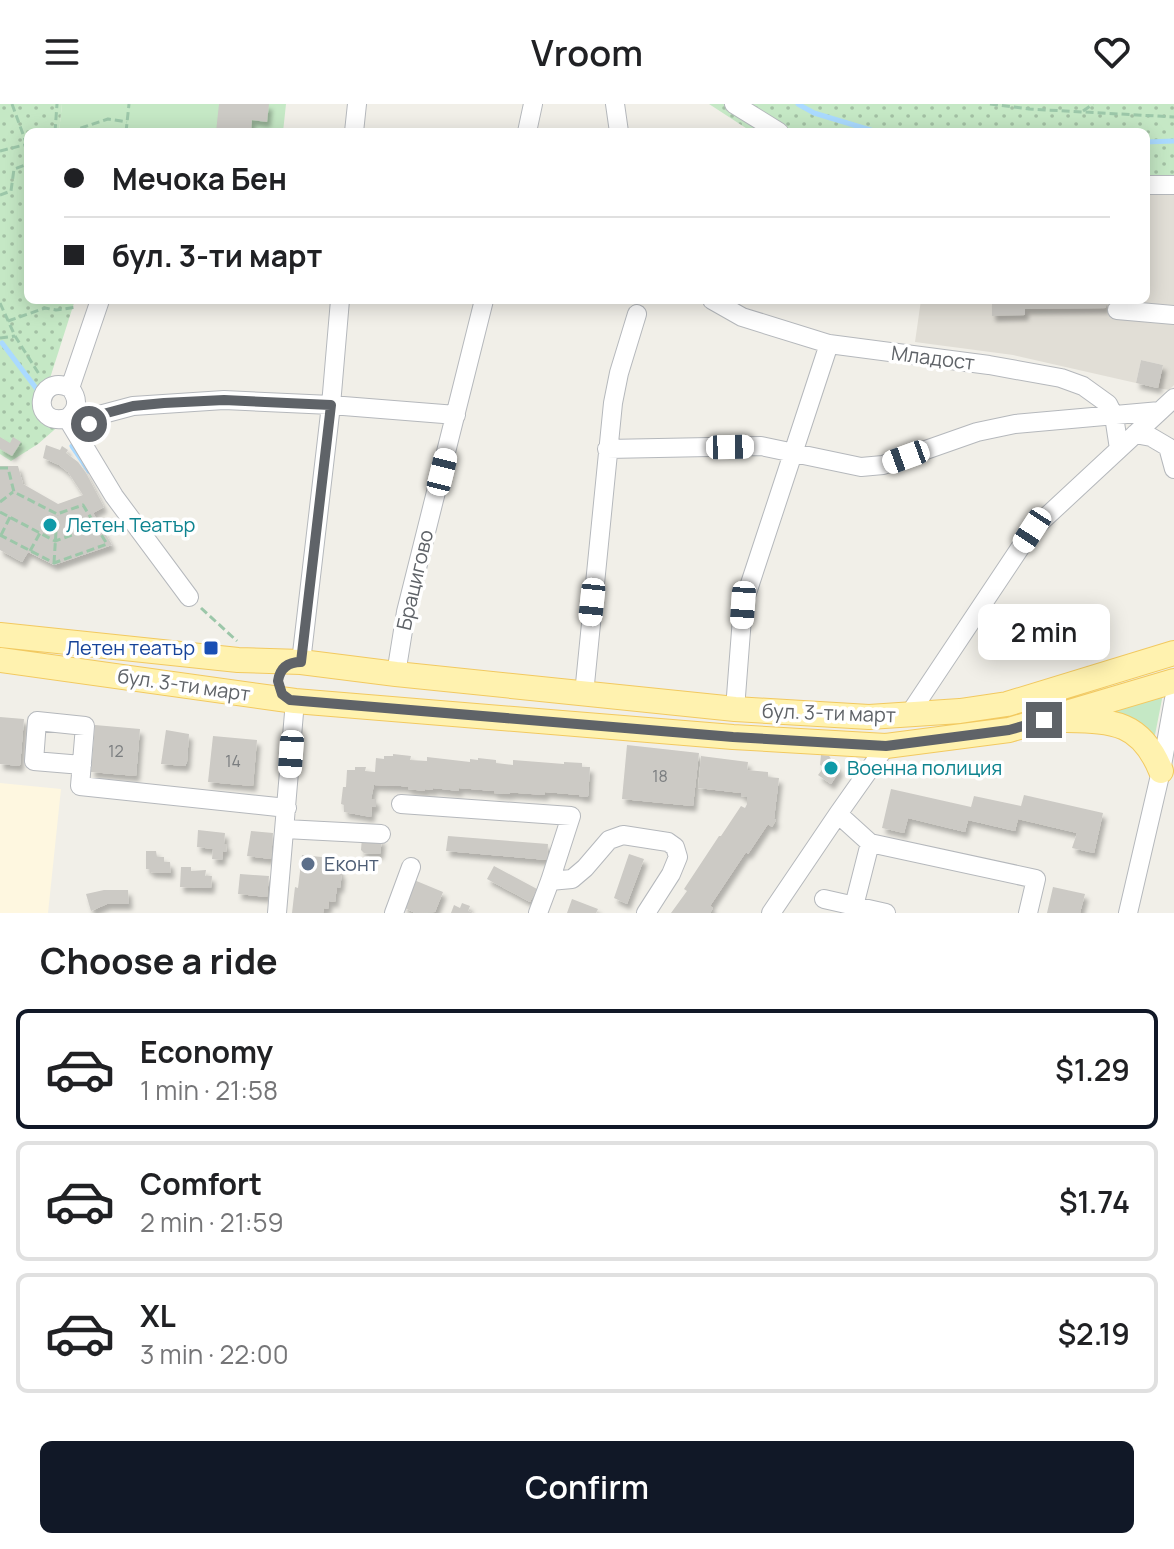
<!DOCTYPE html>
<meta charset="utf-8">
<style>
body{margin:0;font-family:Manrope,sans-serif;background:#f6f6f6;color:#202124;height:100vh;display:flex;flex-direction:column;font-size:30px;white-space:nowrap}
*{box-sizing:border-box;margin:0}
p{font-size:26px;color:#757577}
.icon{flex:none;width:44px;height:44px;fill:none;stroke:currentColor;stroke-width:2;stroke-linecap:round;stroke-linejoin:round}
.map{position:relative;height:809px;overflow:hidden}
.drawer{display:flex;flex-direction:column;background:#fff;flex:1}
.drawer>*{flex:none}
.hud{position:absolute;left:24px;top:24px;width:1126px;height:176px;border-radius:12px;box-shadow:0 4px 20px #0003;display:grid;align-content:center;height:176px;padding:0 40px;background:#fff}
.end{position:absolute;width:36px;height:36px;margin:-18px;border:10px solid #5f6368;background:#fff;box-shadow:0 0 0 4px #fff}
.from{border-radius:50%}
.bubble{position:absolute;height:56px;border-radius:12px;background:#fff;box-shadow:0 4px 20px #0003;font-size:26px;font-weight:600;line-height:56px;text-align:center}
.car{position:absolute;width:24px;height:48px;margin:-24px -12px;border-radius:10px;box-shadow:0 0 6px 2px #0007;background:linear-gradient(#fff 24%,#345 0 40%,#fff 0 76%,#345 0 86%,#fff 0)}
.hud b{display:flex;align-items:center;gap:28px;height:76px;font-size:30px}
.hud b+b{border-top:2px solid #e0e0e0}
.hud i{width:20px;height:20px;background:#202124}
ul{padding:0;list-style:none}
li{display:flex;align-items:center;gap:24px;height:120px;margin:0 16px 12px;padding:0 24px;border:4px solid #e0e0e0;border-radius:12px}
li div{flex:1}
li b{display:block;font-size:30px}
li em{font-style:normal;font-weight:600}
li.selected{border-color:#111827}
li>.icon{width:72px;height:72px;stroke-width:1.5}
h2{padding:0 40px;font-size:36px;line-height:96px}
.action{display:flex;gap:16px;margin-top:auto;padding:16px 40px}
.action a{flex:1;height:92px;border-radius:12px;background:#111827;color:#fff;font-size:32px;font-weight:600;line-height:92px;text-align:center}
header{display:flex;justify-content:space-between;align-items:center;height:104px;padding:0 40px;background:#fff;font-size:36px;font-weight:600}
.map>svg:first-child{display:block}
</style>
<header><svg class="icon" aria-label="menu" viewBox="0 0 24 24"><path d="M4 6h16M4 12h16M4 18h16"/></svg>Vroom<svg class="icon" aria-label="heart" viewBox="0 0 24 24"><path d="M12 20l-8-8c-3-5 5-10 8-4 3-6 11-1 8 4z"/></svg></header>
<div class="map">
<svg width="1174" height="809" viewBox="0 0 1174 809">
<defs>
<pattern id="park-dots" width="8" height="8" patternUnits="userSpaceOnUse" patternTransform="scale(2)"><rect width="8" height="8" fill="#c5e8c5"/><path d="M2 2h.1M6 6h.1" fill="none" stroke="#a3c0a4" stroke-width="1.8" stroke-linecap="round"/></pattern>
<filter id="shadow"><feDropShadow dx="3.5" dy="5.5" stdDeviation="2" flood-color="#0004"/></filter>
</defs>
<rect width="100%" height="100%" fill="#f1efe8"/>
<path fill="#fef7e0" d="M0,679L61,685L48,809H0Z"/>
<path fill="#e1ded6" d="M1146,88H1174V281L1169,286L1158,284L1163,261L1141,256L1136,279L1013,251L915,238L921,196H1146Z"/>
<path fill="#c5e8c5" d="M62,0H286L283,28H59Z
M1163,590L1154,636L1126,613L1108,604Z"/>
<path fill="url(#park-dots)" d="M0,0H62L59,28H28V196H75L44,293L61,320L38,340L11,357L0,350Z
M709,0H1174V88H1146V28H752Z"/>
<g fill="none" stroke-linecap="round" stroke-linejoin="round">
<path stroke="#aadaff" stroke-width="5" d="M798,0L814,9L877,28
M1146,38L1174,37
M2,239L39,288
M72,342L89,367"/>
</g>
<path fill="#cccac5" filter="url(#shadow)" d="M219,0H269L267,18L252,16L251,28H216Z
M992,196H1106V204L1025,205V211L992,212Z
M1141,256L1163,261L1158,284L1136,279Z
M0,333L10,339L13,333L21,338L12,352L0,345Z
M46,341L60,346L62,342L68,346L66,349L78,358L86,369L104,403L93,409L112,441L54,461L28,448L22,458L0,446V362H18L23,380L58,400L83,391L68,368L59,361L43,354Z
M0,613L24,615L20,662L0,660Z
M95,621L140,625L136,672L91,668Z
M166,626L189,630L187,658L185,662L161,660Z
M213,632L257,636L253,682L208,678Z
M627,641L699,649L693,702L622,695Z
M393,650L411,652L410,656L427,657V653L470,658V655L478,656V654L496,656V659L513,661V656L564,660V658L582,659V663H590L588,693L579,692V691L545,688V691L518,689H510V690L494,689V687L459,684V687L433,684V686L425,685V687L408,685V683L401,682L374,681L371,695H376V703H372L371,713L344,708V701L341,700L343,683H346L347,666H355V663H366L365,667L375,668L376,654L384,655V652H393Z
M821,651L829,652L840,666L831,680L818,671L824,663L820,661Z
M701,652L748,658L747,666L768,668V673L779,674L774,715L776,716L772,723L768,720L748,750L746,748L710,802L713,804L710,809H671L687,787L684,785L719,732H721L741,702L745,704L747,700V693L741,692V689L698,684Z
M891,685L971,703L974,692L1021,702L1024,691L1103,709L1094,749L1072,744L1077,729L1018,715L1015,727L968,716L965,728L908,714L904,729L882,724Z
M198,726L225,729L224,740H227L226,748L223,747L222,756L212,755L213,745L197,743Z
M251,727L273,729L271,755L247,752Z
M448,732L548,740L547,756L446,747Z
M362,733L382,735L380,750L364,749L361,746Z
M146,747H156L157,753H164V758H170L171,769L150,768V765H146Z
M629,750L644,755L627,800L614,794Z
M302,751L341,755L339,768L342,769L340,784L337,783L335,798L329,797L328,805L324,804L323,809H292L295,783L298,784Z
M494,762L537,785L530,798L487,775Z
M181,763H191V767L206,766L205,772H212L211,784L180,783Z
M240,770L269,772L267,793L238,790Z
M414,776L443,788L435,808L415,809L403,803Z
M1053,783L1085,790L1080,809H1047Z
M104,786H128L129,800H107L91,807L86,790Z
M572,795L598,805L596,809H567Z
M462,799L470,802L468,807L473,809H451L454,801L460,804Z"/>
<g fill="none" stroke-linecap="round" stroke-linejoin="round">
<g stroke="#b5b8bc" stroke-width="20">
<path id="minor" d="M615,0L619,28
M734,0L779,28
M354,28L357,0
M527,28L533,0
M1146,81H1174
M100,196L70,284C79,295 78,306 67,314L114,392L189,493
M712,196L742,213L829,240L989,261L1061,274L1083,282L1108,300L1114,312L1119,345
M1117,206L1174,211
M67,314C30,324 36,268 70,284
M76,329L103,310L133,302L224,296L331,301L456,311
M1135,330L1151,333L1168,343L1174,365
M607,345L761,342L861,363L883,361L977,328L1015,320L1160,307
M301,558L331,301L340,196
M396,570L406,508L484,196
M584,590L613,299L619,269L637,210
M735,605L743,501L829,240
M908,612L1032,426L1174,294
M82,661L34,657L37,617L85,622L80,682L287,704
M401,700L571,712L550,777L538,809
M838,710L870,739L1036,775L1028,809
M285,725L381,730
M550,777L572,775L585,764L609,736L623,731L668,738L675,743L678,753L671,770L646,809
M824,795L886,809
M854,802L870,739
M277,809L295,597
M394,809L411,763
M771,809L838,710L886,642
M1128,809L1161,667L1174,595"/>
</g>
<g stroke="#f2c960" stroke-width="26">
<path id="major" d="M0,531L238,556L301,558L396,570L735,605L869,613L960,607L1007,600L1174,549
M0,556L295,597L733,633L886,642L1009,626L1174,577
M1067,616C1114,617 1141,618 1161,667"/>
</g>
<path stroke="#9cc7a9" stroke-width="3" stroke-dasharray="8 4" stroke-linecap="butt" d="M12,0L28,44
M990,0L1029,5L1174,13
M1083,7L1093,0
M55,28L57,0
M69,28L108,15L127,18
M126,28L129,0
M0,47L28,40
M0,91L11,87L14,65L28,60
M0,199L15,232L39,270
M8,217L45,204L56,206L77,203
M0,234L15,232
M0,364H8L14,388L57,410L83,401L107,440L54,459L0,431
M0,398L13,388
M0,408L55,437L95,423
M1,431L10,413
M30,447L40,429
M54,459L57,411
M201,504L237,537"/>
<use href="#minor" stroke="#fff" stroke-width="18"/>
<use href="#major" stroke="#fff2af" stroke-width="24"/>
</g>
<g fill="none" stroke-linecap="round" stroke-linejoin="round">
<path stroke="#5f6368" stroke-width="10" d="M89,320L103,310L133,302L164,299L224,296L331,301L301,558C288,558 280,564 278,577L282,590L290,596L733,633L886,642L1009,626L1044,616"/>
</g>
<g fill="#0f9aa8" stroke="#fff" stroke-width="3">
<circle cx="50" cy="421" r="8"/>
<circle cx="831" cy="664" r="8"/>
</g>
<rect fill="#1a4fb4" stroke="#fff" stroke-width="3" x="203" y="536" width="16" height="16" rx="4"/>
<circle fill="#5c6f8a" stroke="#fff" stroke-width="3" cx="308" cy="760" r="8"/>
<g text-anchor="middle" stroke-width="7" stroke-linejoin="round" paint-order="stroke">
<g font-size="16" fill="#7a7d7f">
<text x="116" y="653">12</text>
<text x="233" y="663">14</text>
<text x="660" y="678">18</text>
</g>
<g font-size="20" fill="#5f6368" stroke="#fff">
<text transform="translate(933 254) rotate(7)" y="7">Младост</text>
<text transform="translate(415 476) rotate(-77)" y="7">Брацигово</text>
<text transform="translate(184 581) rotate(8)" y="7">бул. 3-ти март</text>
<text transform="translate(829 609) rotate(2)" y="7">бул. 3-ти март</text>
</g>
<g font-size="20" fill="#0d838f" stroke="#fff" text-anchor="start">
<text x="66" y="428">Летен Театър</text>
<text x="847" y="671">Военна полиция</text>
</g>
<g font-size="20" fill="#164399" stroke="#fff" text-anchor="end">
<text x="195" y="551">Летен театър</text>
</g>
<g font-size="20" fill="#4e5e75" stroke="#fff" text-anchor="start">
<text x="324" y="767">Еконт</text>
</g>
</g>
</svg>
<i class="end from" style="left:89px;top:320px"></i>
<i class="end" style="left:1044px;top:616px"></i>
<div class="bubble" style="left:978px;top:500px;width:132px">2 min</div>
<i class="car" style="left:730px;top:343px;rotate:89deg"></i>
<i class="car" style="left:906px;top:353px;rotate:250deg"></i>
<i class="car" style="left:442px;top:368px;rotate:14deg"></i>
<i class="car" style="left:1032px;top:426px;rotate:213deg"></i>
<i class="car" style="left:592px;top:498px;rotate:186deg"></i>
<i class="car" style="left:743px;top:501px;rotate:184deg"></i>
<i class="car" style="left:291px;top:650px;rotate:184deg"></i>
<div class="hud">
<b><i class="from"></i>Мечока Бен</b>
<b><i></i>бул. 3-ти март</b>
</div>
</div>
<section class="drawer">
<h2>Choose a ride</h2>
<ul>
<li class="selected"><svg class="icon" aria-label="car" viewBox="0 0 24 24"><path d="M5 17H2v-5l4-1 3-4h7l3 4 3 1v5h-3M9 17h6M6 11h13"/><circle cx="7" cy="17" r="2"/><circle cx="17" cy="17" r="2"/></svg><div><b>Economy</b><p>1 min · 21:58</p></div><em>$1.29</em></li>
<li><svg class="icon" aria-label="car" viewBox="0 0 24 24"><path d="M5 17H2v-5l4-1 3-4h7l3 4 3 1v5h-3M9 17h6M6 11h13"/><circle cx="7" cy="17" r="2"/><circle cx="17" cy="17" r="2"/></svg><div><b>Comfort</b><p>2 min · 21:59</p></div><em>$1.74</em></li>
<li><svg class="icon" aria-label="car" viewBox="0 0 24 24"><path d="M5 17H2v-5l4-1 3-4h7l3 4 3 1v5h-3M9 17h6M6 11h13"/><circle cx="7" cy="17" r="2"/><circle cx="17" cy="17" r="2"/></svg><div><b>XL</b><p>3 min · 22:00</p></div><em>$2.19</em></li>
</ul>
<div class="action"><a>Confirm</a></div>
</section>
